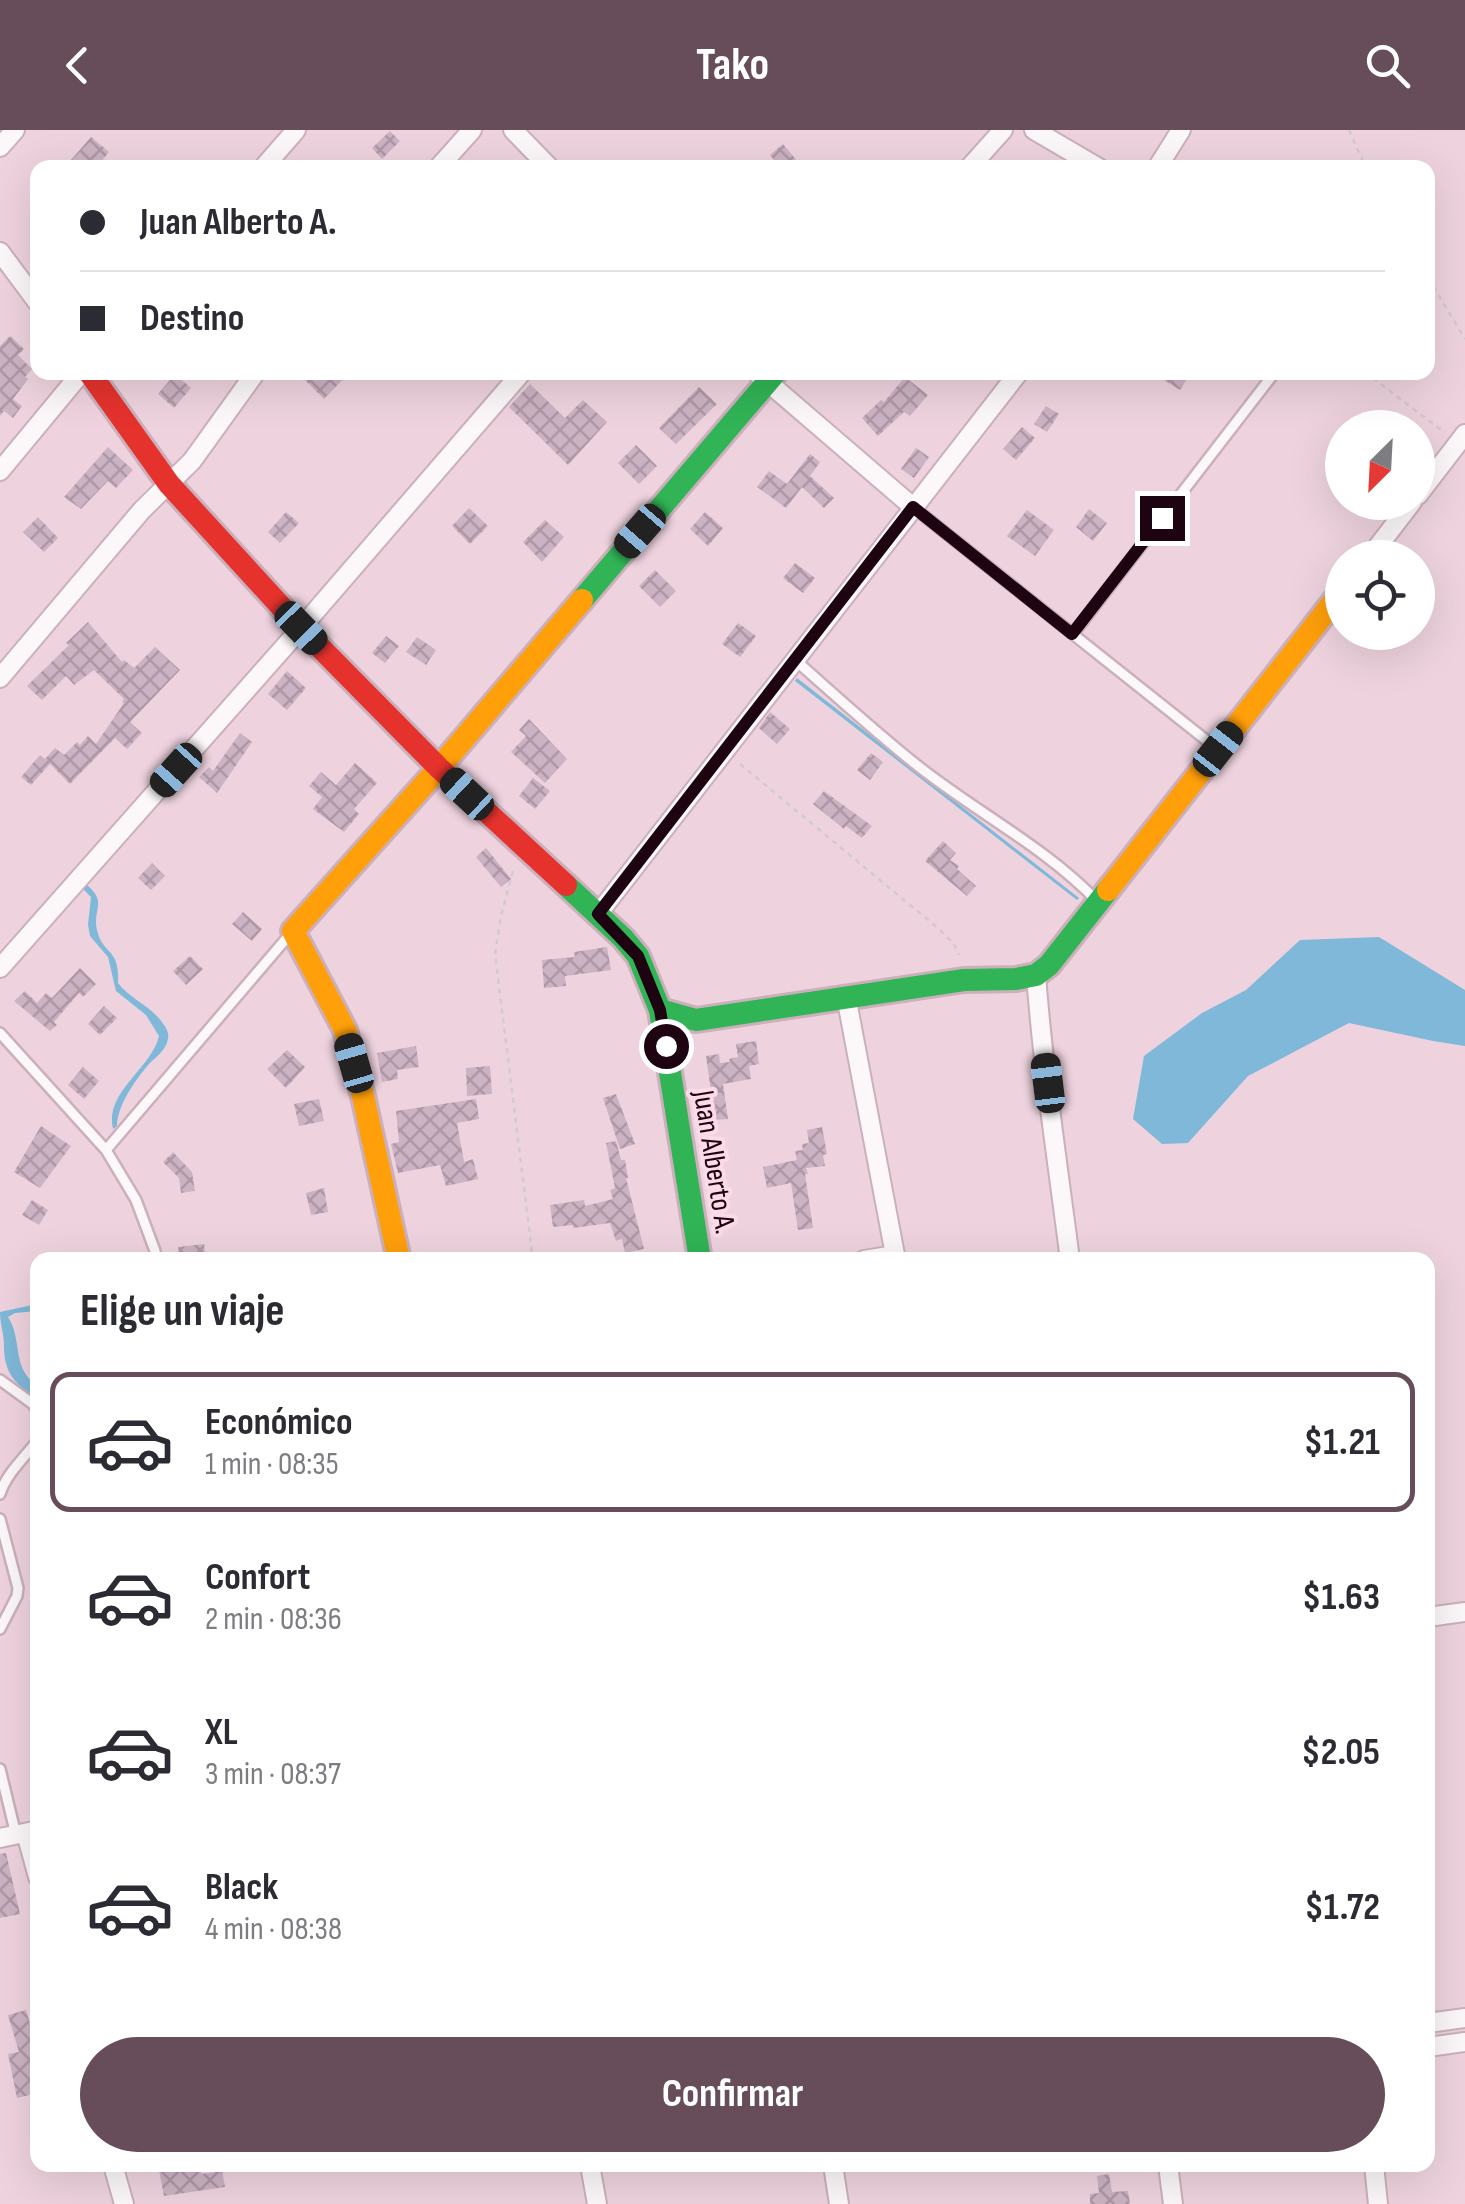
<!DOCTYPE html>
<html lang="es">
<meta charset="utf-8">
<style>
body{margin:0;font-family:"Sofia Sans Condensed",sans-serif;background:#f2f2f3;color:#2b2b33;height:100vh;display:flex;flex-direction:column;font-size:38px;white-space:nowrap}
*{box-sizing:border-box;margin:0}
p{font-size:32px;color:#7c7c81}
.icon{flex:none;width:55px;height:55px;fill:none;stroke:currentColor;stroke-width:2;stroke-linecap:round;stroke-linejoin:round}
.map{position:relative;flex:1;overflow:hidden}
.panel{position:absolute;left:30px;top:1122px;width:1405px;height:920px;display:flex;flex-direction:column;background:#fff;border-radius:20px;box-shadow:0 10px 40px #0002}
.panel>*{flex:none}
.banner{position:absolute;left:30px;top:30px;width:1405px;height:220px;border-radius:20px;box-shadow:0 10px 40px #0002;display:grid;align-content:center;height:220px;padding:0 50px;background:#fff}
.needle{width:65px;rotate:204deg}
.buttons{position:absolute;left:1325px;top:280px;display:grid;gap:20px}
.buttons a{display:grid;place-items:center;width:110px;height:110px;border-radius:50%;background:#fff;box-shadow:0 10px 40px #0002;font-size:50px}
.end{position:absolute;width:45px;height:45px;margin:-22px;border:12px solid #1e0311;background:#fff;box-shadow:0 0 0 5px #fff}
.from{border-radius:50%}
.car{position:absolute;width:30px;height:60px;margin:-30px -15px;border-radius:12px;box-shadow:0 0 8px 2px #0007;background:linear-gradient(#222 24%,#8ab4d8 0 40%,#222 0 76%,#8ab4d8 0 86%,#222 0)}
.banner b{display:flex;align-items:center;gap:35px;height:95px;font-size:38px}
.banner b+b{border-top:2px solid #e1e1e2}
.banner i{width:25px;height:25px;background:#2b2b33}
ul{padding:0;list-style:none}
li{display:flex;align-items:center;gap:30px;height:140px;margin:0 20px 15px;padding:0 30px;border:5px solid transparent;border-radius:20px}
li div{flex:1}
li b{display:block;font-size:38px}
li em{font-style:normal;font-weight:700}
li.current{border-color:#674c59}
li>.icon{width:90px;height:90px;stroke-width:1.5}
h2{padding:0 50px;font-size:45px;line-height:120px}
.primary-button{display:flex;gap:20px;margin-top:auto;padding:20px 50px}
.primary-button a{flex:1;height:115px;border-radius:60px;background:#674c59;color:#fff;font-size:40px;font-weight:700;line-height:115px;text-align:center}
header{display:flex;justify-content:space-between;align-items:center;height:130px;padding:0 50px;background:#674c59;color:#fff;font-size:45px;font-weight:700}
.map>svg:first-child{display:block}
</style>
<header><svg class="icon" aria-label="back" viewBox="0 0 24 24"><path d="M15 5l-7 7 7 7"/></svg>Tako<svg class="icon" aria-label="search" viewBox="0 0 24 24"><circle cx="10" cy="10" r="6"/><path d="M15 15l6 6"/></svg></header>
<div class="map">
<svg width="1465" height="2074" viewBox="0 0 1465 2074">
<defs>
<pattern id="building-cross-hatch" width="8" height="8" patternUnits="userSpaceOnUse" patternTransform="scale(2.5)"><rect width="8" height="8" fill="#ccb3c3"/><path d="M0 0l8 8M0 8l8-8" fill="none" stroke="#af98a6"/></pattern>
</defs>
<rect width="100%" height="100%" fill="#eed3de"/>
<path fill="#7fb8d9" d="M797,548L1079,768L1077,770L795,551Z
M87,755C108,773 92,779 97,800C103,826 120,817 118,853C131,870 151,875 164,895C167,899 169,904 168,909C166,920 156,927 149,934C135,950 117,976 117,996L113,999C104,962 152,938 159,906L146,885L116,861L108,827L90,806L88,795L91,767L83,759Z
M1379,807L1465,860V916L1433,911L1349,893L1248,946L1188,1013L1162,1014L1133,989L1144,926L1202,883L1246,860L1300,810Z
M37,1174V1181L15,1183L8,1187C23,1210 11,1238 37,1255V1269C15,1254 4,1243 4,1216C4,1204 0,1194 0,1182Z"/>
<path fill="url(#building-cross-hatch)" d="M390,1L400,11L382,29L372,18Z
M91,7L109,22L96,38H64Z
M783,14L803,38H780L770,25Z
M10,206L24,219L18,225L32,239L25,247L28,249L13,269L22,276L13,288L4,281L0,286V216Z
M297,242H350L324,269Z
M1151,242H1191L1180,260Z
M175,244L191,258L174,278L158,264Z
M905,247L928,265L910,286L904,282L878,306L862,288L881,270L884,272Z
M530,254L565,288L583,270L607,292L568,335L509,277Z
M699,257L717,274L676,314L659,298Z
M1046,276L1059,284L1047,302L1034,294Z
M1022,297L1035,308L1016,330L1003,319Z
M636,315L657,336L639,354L618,333Z
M108,317L133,340L116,358L108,351L81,379L64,367Z
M916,318L929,327L914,348L901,339Z
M810,324L820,332L810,346L834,368L824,378L802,357L786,378L757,357L769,341L787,354Z
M469,378L488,396L470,414L452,396Z
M1089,379L1107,393L1093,411L1076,397Z
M1027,380L1054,400L1035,426L1007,406Z
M286,382L299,393L280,413L268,402Z
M705,382L723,398L708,416L690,399Z
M38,387L58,408L44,422L23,402Z
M545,390L564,407L542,432L523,412Z
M795,433L815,448L803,463L783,448Z
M655,440L676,461L660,477L639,456Z
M88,492L122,532L124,530L134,538L155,517L180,540L130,592L142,603L127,619L115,608L70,654L50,634L31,655L21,647L40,625L45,629L55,618L64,625L77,612L80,615L88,606L96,614L124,573L122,572L124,569L94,540L74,555L66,546L42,570L27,556L69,515L66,513Z
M738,493L756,506L740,527L722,514Z
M386,506L399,516L385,533L372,523Z
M417,507L436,520L426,535L406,522Z
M287,541L306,558L287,580L268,564Z
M770,582L790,599L777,614L759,598Z
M529,589L567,629L545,653L511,622L526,606L519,600Z
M240,603L252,612L217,663L199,647L209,637L213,641Z
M871,623L883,632L870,650L857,640Z
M355,633L377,653L354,679L359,684L344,702L313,679L322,667L309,656L321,642L336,655Z
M533,648L550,661L535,679L519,666Z
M824,661L872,696L862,708L846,696L844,699L813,674Z
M943,711L956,723L950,730L959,736L957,739L976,756L967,766L925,731Z
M486,718L511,749L501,757L476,727Z
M152,733L165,746L151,760L138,748Z
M243,782L262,799L252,811L232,794Z
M607,817L611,840L565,846L566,856L544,858L542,830L575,827L574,822Z
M190,826L203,839L186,855L173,841Z
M80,838L96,854L83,867L79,863L54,892L57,895L50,901L14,871L25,861L37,873L46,863L52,868Z
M104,876L117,888L100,905L88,894Z
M756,911L759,934L749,936L751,949L723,954L728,989L715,990L706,926L719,924L720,933L730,932L729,929L738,927L736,914Z
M416,916L419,937L397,940L398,949L382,952L377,923Z
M287,920L305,937L286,958L267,939Z
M490,936L492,964L467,966L466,938Z
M83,937L99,951L84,969L68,955Z
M616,964L635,1014L620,1019L603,968Z
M319,969L324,991L299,996L294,974Z
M476,969L479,989L457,993L464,1032L473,1029L478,1049L446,1056L440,1035L398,1043L391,1014L399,1012L396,981Z
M41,996L71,1016L40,1058L14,1042Z
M822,997L827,1024L823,1025L825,1036L806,1038L808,1044H805L813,1098L798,1100L791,1053L767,1058L763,1037L797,1030L795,1021L803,1020L802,1014L809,1013L807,1000Z
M616,1011L621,1030H625L628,1048H626L644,1119L625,1123L622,1109L616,1111L610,1093L573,1098V1095L553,1097L550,1075L584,1070L585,1076L613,1069L610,1060L615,1058L606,1013Z
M173,1022L192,1042L195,1061L181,1063L179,1048L163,1032Z
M324,1058L328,1082L311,1085L306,1063Z
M32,1070L48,1080L39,1095L22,1085Z
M204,1114L206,1130H180L178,1117Z
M6,1723L20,1784L0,1788V1724Z
M26,1880L38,1922V1963L17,1968L8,1924L19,1922L8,1885Z
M187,2035H199L201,2044L222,2041L225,2057L164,2066L159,2040Z
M1109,2044L1112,2062L1128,2061L1130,2074H1090V2064L1099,2063L1097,2046Z"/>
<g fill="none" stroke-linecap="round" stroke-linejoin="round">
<g stroke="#cbb0bc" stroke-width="14">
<path id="lane" d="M913,377L1216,618
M1073,504L1275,242
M794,529C835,565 875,602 918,636C976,682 1045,717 1097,771
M0,903L106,1020L136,1070L155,1121L156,1130
M106,1020L291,803
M0,1250L33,1274L38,1282
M0,1364C6,1344 25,1327 38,1310
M0,1389L18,1458L17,1466L0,1499
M0,1639L16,1705"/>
</g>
<g stroke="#cbb0bc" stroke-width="22">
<path id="street" d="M513,0L550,38
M1034,0L1099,38
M0,17L15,0
M263,38L296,0
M438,38L472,0
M969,38L1003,0
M1157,38L1181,0
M0,122L38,173
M756,242L913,377
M0,341L82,242
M1418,365L1465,304
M1369,428L1412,372
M0,548L142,380L192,331L256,242
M598,784L1019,242
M0,838L301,498L522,242
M1036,845C1043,939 1058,1036 1070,1130
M846,866L896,1130
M864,1130L895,1125
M1428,1487L1465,1482
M26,1703L38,1747
M0,1708L34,1701
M1428,1893L1465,1888
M1428,1917L1465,1912
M113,2035L124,2074
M590,2035L597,2074
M833,2035L839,2074
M1168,2035L1173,2074
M1374,2035L1378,2074"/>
</g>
<g stroke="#cbb0bc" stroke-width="28">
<path id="fast" d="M582,470L776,242
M566,755L623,808L638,826L660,880L700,1130
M660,880L696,890L964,850L1016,849L1036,845L1049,835L1108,760"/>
</g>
<g stroke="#cbb0bc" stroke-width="28">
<path id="slow" d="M1108,760L1342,461
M399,1130L363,966L345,900L293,801L439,638L582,470"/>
</g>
<g stroke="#cbb0bc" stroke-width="28">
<path id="jam" d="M89,242L169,354L297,494L439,638L566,755"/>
</g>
<path stroke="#d3cace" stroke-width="2.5" stroke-dasharray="5 5" stroke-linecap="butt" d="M1349,0L1366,38
M1428,148L1465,209
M1365,242L1445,303
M740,634L939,799L954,814L959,825
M513,741L501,786L495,824L533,1130"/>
<use href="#lane" stroke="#fcf8fa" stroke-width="9"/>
<use href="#street" stroke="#fcf8fa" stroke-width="18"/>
<use href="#fast" stroke="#30b455" stroke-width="22"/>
<use href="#slow" stroke="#ff9f0a" stroke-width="22"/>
<use href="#jam" stroke="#e5322d" stroke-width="22"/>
</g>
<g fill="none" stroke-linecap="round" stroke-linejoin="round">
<path stroke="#1e0311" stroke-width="12" d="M666,916L660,880L638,826L598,784L913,377L1072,504L1162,388"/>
</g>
<g text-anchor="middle" stroke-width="8" stroke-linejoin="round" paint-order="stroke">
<g font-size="30" fill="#1e0311" stroke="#fcdae8">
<text transform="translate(715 1032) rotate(81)" y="10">Juan Alberto A.</text>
</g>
</g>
</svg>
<div class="buttons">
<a><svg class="needle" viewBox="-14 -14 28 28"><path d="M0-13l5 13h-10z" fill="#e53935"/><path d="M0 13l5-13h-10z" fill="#7c7c81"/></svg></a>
<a><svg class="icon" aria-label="locate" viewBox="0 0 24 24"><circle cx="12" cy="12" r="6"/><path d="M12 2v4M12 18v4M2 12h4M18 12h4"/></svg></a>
</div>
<i class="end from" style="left:666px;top:916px"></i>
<i class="end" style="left:1162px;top:388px"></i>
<i class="car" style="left:640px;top:401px;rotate:221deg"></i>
<i class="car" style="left:301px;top:498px;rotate:136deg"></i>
<i class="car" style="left:1218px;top:619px;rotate:38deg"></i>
<i class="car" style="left:176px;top:640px;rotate:222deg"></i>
<i class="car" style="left:467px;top:664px;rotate:313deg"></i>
<i class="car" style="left:354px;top:933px;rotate:344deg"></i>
<i class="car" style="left:1048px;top:953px;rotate:353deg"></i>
<div class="banner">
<b><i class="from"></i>Juan Alberto A.</b>
<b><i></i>Destino</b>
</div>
<section class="panel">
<h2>Elige un viaje</h2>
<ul>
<li class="current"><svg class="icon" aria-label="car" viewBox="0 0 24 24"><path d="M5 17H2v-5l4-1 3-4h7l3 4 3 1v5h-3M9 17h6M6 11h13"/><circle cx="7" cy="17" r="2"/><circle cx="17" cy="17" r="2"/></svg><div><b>Económico</b><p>1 min · 08:35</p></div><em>$1.21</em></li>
<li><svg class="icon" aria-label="car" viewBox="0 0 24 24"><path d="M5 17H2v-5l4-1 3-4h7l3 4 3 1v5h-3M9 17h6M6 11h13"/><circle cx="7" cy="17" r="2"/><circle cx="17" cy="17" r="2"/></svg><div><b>Confort</b><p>2 min · 08:36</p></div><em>$1.63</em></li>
<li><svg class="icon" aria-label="car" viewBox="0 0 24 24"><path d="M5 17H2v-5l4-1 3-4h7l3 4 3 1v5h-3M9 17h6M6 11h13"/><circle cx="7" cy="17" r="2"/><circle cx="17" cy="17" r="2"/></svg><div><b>XL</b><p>3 min · 08:37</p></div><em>$2.05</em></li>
<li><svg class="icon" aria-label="car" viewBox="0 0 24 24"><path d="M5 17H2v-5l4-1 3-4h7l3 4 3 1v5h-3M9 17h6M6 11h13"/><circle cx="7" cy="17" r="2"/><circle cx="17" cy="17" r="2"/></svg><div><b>Black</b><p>4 min · 08:38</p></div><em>$1.72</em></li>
</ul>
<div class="primary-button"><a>Confirmar</a></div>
</section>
</div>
